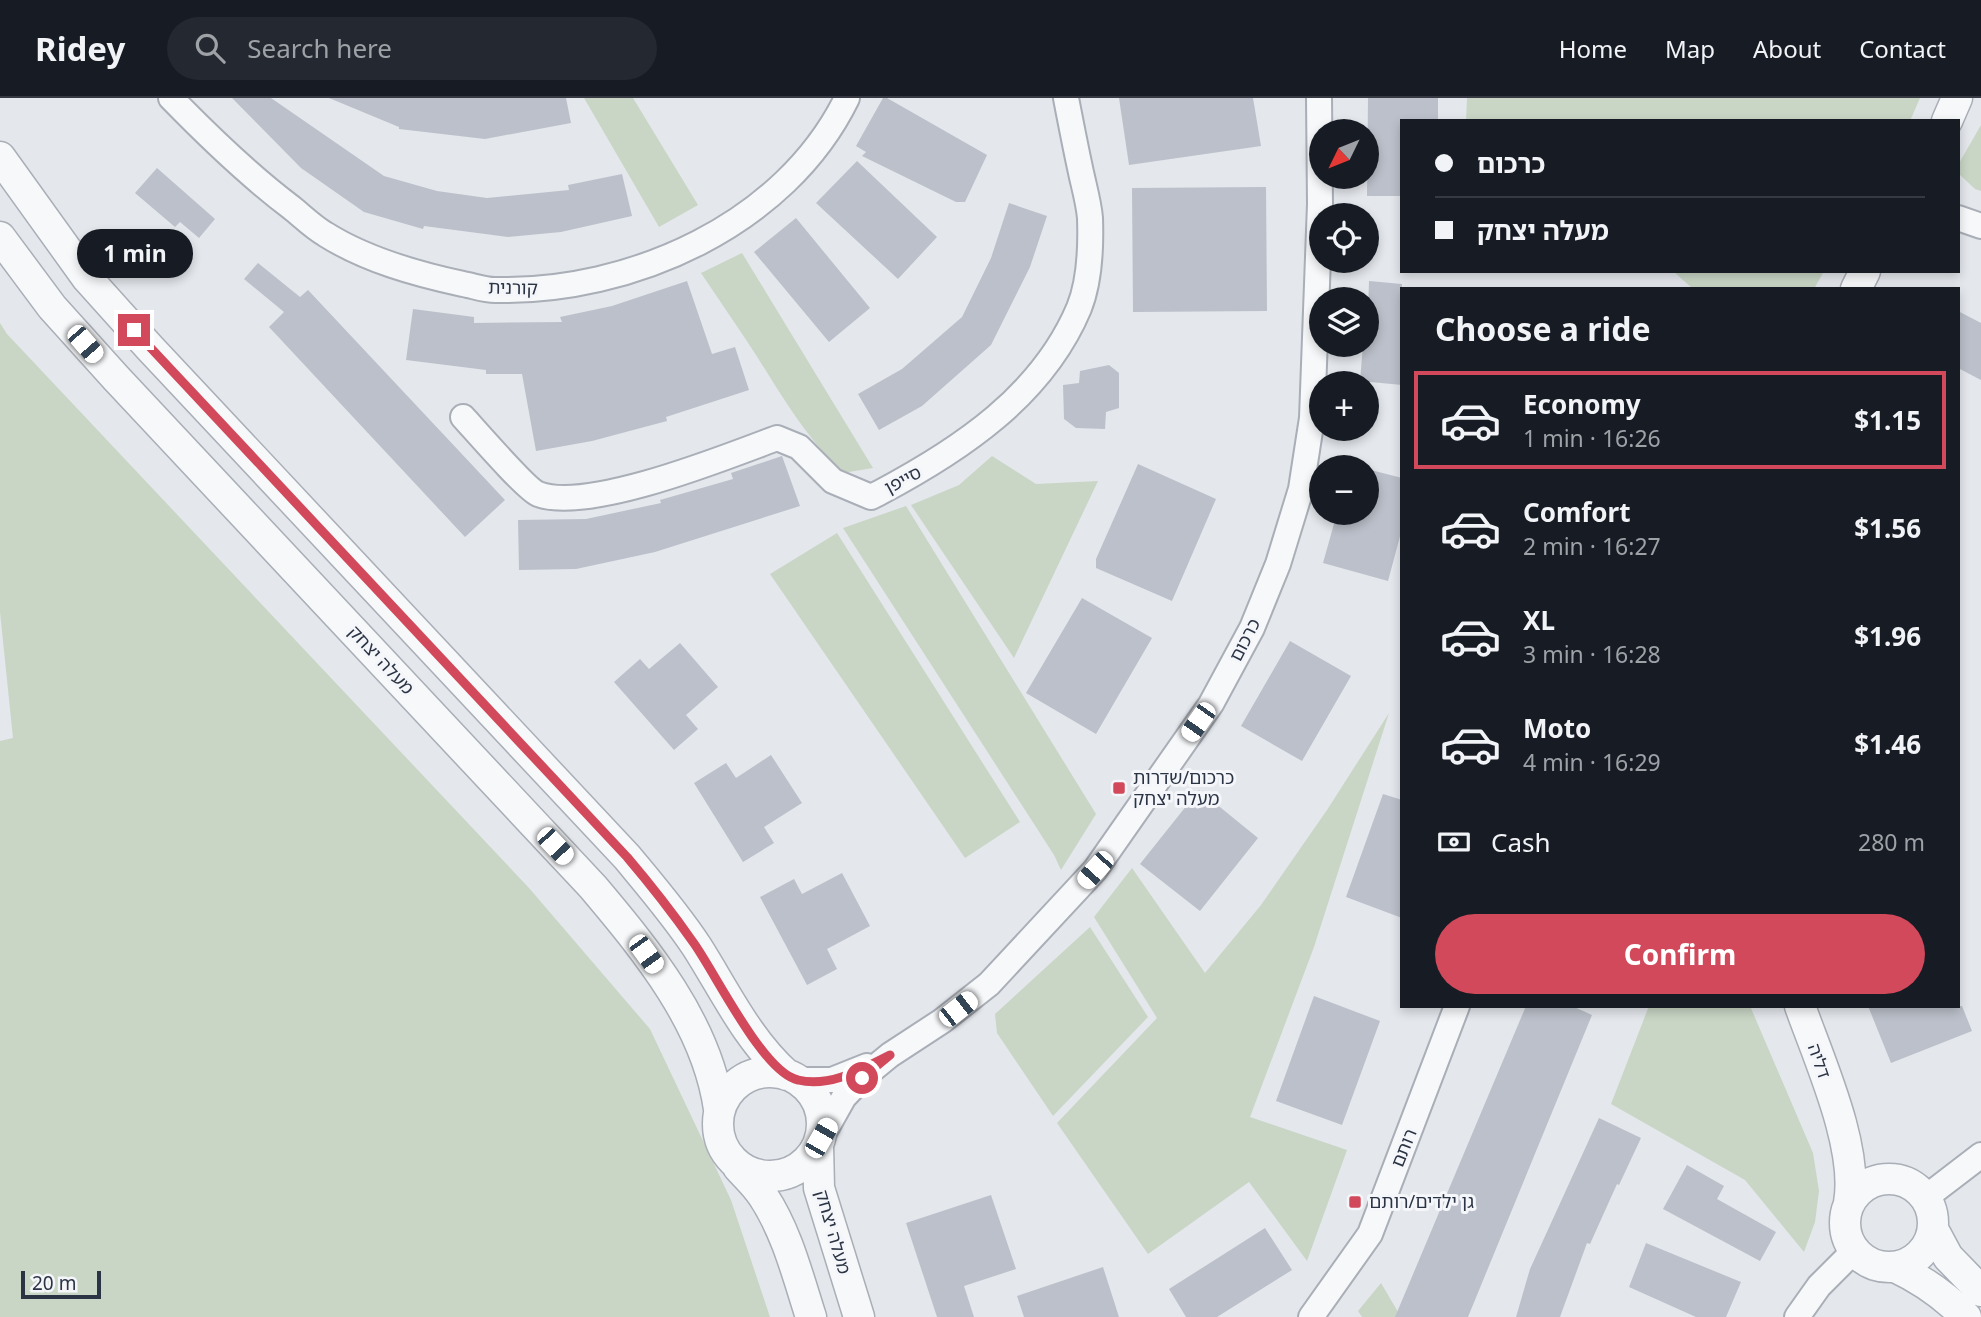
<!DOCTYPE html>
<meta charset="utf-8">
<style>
body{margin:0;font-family:"Noto Sans","Noto Sans Hebrew",sans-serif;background:#242831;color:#f1f3f6;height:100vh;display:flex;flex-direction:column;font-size:26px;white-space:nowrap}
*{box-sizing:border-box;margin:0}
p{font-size:23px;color:#9ea1a6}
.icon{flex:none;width:38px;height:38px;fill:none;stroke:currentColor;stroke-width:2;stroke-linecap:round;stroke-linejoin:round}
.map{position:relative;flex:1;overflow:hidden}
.sheet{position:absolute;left:1400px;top:189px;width:560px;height:721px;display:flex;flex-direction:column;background:#171b24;border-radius:0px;box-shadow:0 4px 10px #0003}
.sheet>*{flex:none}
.banner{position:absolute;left:1400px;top:21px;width:560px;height:154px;border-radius:0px;box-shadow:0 4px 10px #0003;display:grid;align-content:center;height:154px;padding:0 35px;background:#171b24}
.needle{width:46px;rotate:227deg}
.fabs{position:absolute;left:1309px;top:21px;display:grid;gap:14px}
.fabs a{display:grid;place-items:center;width:70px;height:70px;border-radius:50%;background:#171b24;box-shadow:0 4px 10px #0003;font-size:35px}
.scale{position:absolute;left:21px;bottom:18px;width:80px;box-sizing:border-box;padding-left:7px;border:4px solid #2b3445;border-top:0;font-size:19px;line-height:24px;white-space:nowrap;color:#2b3445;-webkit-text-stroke:5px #f4f6f9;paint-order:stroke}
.end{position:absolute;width:32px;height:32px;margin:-16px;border:9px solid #d1495b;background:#fff;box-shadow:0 0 0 4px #fff}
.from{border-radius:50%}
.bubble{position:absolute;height:49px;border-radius:24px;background:#171b24;box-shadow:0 4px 10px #0003;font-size:23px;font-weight:700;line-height:49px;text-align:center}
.car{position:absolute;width:21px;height:42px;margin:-21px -10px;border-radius:9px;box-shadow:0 0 5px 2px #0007;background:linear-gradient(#fff 24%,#345 0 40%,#fff 0 76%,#345 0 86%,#fff 0)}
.banner b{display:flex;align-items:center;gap:24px;height:66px;font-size:26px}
.banner b+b{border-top:2px solid #363941}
.banner i{width:18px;height:18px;background:#f1f3f6}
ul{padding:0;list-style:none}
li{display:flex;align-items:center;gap:21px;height:98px;margin:0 14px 10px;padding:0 21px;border:4px solid transparent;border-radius:0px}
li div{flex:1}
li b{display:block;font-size:26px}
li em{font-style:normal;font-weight:700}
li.current{border-color:#d1495b}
li>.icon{width:63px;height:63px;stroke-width:1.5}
h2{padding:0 35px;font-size:32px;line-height:84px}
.pay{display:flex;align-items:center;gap:18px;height:77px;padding:0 35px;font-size:26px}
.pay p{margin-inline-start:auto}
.action{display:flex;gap:14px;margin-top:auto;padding:14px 35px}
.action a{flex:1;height:80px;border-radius:42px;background:#d1495b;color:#fff;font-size:28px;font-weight:700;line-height:80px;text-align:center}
header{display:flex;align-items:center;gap:42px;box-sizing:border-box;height:98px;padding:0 35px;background:#171b24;border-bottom:2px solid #363941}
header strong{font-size:33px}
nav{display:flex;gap:38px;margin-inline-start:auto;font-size:24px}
.search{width:490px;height:63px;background:#242831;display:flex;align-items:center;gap:18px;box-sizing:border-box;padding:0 24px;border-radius:38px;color:#9ea1a6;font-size:26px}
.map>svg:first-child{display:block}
</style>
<header>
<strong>Ridey</strong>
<div class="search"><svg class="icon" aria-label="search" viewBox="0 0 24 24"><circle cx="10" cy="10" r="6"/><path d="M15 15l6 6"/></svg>Search here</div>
<nav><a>Home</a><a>Map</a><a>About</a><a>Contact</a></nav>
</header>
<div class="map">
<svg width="1981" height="1219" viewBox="0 0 1981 1219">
<rect width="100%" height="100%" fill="#e4e7ec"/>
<path fill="#c9d6c5" d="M584,0H633L698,107L659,129Z
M1467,0H1920L1910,23H1466Z
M1981,27V93L1975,91L1958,75V67Z
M742,155L873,370L843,375C806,339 783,300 756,257C738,229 719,202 701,175Z
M1673,173H1824L1814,191H1693Z
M0,225L7,236L529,790L650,931L731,1102L770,1219H0V643L13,640L0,514Z
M992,358L1036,386L1098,383L1014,560L911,407L959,387Z
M906,408L1096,716L1061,772L1054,757L843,430Z
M837,435L1020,724L965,760L770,476Z
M1389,615L1314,849L1250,1019L1347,1052L1307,1163L1249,1084L1148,1156L1057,1025L1157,920L1094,819L1132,770L1205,875L1261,807L1327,712Z
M1090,829L1148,919L1053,1018L997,935L995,916Z
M1649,908H1750L1813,1055L1819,1093L1815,1124L1804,1154L1745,1082L1611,1006Z
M1381,1185L1401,1219H1362L1358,1213Z"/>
<path fill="#bbc0ca" d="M232,0H271L384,78L437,93L487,100L569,92L568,87L622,76L632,118L561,134L508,139L424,128L423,131L364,114L301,70Z
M329,0H566L571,25L485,41L399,31V29Z
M883,0H887L987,57L965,104H956L862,58L866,54L856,48Z
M1119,0H1253L1261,48L1129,67Z
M1368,0H1438V23H1402V98H1367Z
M857,63L937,139L898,181L816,105Z
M157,70L215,121L199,140L180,124L175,129L135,95Z
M1266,89L1267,213L1133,214L1132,90Z
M1009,105L1047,118L1030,169L991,247L922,308L879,332L858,296L902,271L962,219L991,160Z
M796,120L870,210L829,244L754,154Z
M258,165L300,199L308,192L505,402L465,439L269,229L284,214L244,181Z
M687,183L712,256L735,249L749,292L666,319L667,323L592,343L536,353L522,276H486V272L406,262L413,211L474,219V225L562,224L560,219L612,208Z
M1369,183L1402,186V287L1360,283L1363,247H1367Z
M1958,213L1981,225V282L1958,270Z
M1109,267L1119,275V310L1106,314L1105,331L1076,330L1064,321L1063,287L1079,285L1080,273Z
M782,358L800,408L655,454L576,471L519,472L518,422L586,421L661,405L660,402L733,381L731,375Z
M1138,366L1216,401L1172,503L1096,470V461Z
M1367,371L1402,380V431L1388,483L1323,465L1337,415H1367Z
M1082,500L1152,540L1096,636L1026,595Z
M1290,543L1351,578L1302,663L1241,628Z
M680,545L718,589L686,617L698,631L674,652L614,584L640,561L649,571Z
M771,657L802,705L764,729L774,745L743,764L694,685L726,665L736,680Z
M1199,692L1258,740L1200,813L1140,766Z
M1383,696L1402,702V820L1346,799Z
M842,775L870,828L827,851L837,871L807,887L760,799L794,781L802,796Z
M1314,898L1380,923L1342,1027L1276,1003Z
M1526,908H1572L1592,917L1468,1219H1395Z
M1868,908H1962L1972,933L1891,965Z
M1599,1020L1641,1040L1619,1087L1617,1086L1590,1146L1587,1145L1560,1219H1516L1530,1171Z
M1687,1067L1724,1088L1717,1101L1776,1134L1760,1163L1663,1111Z
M991,1097L1016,1171L964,1188L974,1219H937L906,1125Z
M1265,1130L1292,1172L1217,1219H1186L1169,1191Z
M1646,1145L1741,1184L1726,1219H1696L1629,1189Z
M1103,1169L1119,1219H1024L1017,1198Z"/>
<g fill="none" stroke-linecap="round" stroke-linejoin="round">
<g stroke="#a9aeb7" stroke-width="28">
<path id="minor" d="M171,0C209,39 248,77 292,110C303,119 313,129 325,136C366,162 416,176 463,186C474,188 484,192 495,192C631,195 785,127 847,0
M1958,120L1981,128
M463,319C475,332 526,391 538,396C588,415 726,359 777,340L799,349L833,383L871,399L879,395C960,352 1042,298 1079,210C1090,183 1091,149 1090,120C1089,107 1085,92 1082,79C1076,52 1071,26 1066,0
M797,982H832L867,968
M821,1040L844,999L862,980L890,957L942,923L989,886L1095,772L1211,606L1252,530L1278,466L1301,391L1312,320L1320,106L1319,0
M1925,1100L1981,1057
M1311,1219L1370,1136L1457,908
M1797,1219L1819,1188L1854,1153"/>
</g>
<g stroke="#a9aeb7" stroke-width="33">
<path id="tertiary" d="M1947,23L1957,0
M0,59L87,180L149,249L627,759C651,788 676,817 697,849C725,893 747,941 787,977
M0,139L52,209L116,280L593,789C647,853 707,926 719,1011
M1856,191L1865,173
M1800,908C1819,962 1859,1049 1849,1105
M718 1026a52 52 0 1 1 104 0a52 52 0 1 1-104 0Z
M818,1047L819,1090L859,1219
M738,1069C746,1078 756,1087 763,1098C787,1134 798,1179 811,1219
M1845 1125a44 44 0 1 1 88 0a44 44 0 1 1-88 0Z
M1933,1131L1948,1159L1981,1193
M1895,1169C1923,1182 1944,1197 1966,1219"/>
</g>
<use href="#minor" stroke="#f7f8fa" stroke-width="24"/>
<use href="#tertiary" stroke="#f7f8fa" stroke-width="30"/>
</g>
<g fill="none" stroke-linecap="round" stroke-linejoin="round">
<path stroke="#d1495b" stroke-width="9" d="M134,232L627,759C650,786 672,814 693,844C715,874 763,975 798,982C830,990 862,971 890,957L862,980"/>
</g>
<g fill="#d1495b" stroke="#f4f6f9" stroke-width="2.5">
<rect x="1112" y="683" width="14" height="14" rx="3.5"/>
<rect x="1348" y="1097" width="14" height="14" rx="3.5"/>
</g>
<g text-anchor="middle" stroke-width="6" stroke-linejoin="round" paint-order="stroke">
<g font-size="18" fill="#2b3445" stroke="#f4f6f9">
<text transform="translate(513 190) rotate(1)" y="6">קורנית</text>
<text transform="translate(903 382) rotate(-28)" y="6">סייפן</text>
<text transform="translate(1245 542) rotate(-63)" y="6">כרכום</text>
<text transform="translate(381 562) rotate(47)" y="6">מעלה יצחק</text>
<text transform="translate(1819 963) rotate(71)" y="6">דליה</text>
<text transform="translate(1404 1050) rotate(-68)" y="6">רותם</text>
<text transform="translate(833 1134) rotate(74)" y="6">מעלה יצחק</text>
</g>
<g font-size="18" fill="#2b3445" stroke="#f4f6f9" text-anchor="start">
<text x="1133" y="686">כרכום/שדרות<tspan x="1133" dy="21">מעלה יצחק</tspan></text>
<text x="1369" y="1110">גן ילדים/רותם</text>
</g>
</g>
</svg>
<div class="fabs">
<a><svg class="needle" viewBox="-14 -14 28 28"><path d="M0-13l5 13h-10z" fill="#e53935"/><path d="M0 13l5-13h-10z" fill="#9ea1a6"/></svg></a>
<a><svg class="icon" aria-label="locate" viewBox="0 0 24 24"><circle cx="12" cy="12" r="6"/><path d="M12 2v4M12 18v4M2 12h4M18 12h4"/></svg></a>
<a><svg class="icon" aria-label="layers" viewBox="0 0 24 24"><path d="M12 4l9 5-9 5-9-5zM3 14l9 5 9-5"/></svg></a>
<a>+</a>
<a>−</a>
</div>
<div class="scale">20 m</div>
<i class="end from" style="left:862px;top:980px"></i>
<i class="end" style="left:134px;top:232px"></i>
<div class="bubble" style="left:77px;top:131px;width:116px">1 min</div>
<i class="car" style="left:85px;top:246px;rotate:139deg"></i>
<i class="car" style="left:1198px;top:624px;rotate:215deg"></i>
<i class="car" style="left:555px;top:748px;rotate:137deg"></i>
<i class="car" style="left:1095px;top:772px;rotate:222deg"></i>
<i class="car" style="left:646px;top:856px;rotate:144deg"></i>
<i class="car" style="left:958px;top:911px;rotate:52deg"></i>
<i class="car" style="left:821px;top:1040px;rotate:30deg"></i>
<div class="banner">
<b><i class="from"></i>כרכום</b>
<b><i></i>מעלה יצחק</b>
</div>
<section class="sheet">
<h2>Choose a ride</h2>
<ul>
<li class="current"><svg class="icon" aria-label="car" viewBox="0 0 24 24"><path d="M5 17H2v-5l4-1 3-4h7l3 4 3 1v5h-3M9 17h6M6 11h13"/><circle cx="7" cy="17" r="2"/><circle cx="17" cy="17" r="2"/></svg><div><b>Economy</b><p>1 min · 16:26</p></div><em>$1.15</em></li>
<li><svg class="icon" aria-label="car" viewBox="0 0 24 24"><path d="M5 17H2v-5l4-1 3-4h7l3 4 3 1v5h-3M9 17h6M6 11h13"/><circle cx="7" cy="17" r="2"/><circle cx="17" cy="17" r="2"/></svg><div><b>Comfort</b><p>2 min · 16:27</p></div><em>$1.56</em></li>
<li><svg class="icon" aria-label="car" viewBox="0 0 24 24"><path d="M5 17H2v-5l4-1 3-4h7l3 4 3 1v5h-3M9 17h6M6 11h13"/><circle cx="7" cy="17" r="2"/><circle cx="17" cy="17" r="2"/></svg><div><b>XL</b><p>3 min · 16:28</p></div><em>$1.96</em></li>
<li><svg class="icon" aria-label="car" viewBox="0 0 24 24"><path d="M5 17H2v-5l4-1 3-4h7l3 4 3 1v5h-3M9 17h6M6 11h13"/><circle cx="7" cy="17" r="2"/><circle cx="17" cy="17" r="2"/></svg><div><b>Moto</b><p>4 min · 16:29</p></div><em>$1.46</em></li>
</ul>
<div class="pay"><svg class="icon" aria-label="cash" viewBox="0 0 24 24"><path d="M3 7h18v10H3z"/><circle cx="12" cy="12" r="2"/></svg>Cash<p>280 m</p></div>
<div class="action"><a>Confirm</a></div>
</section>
</div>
